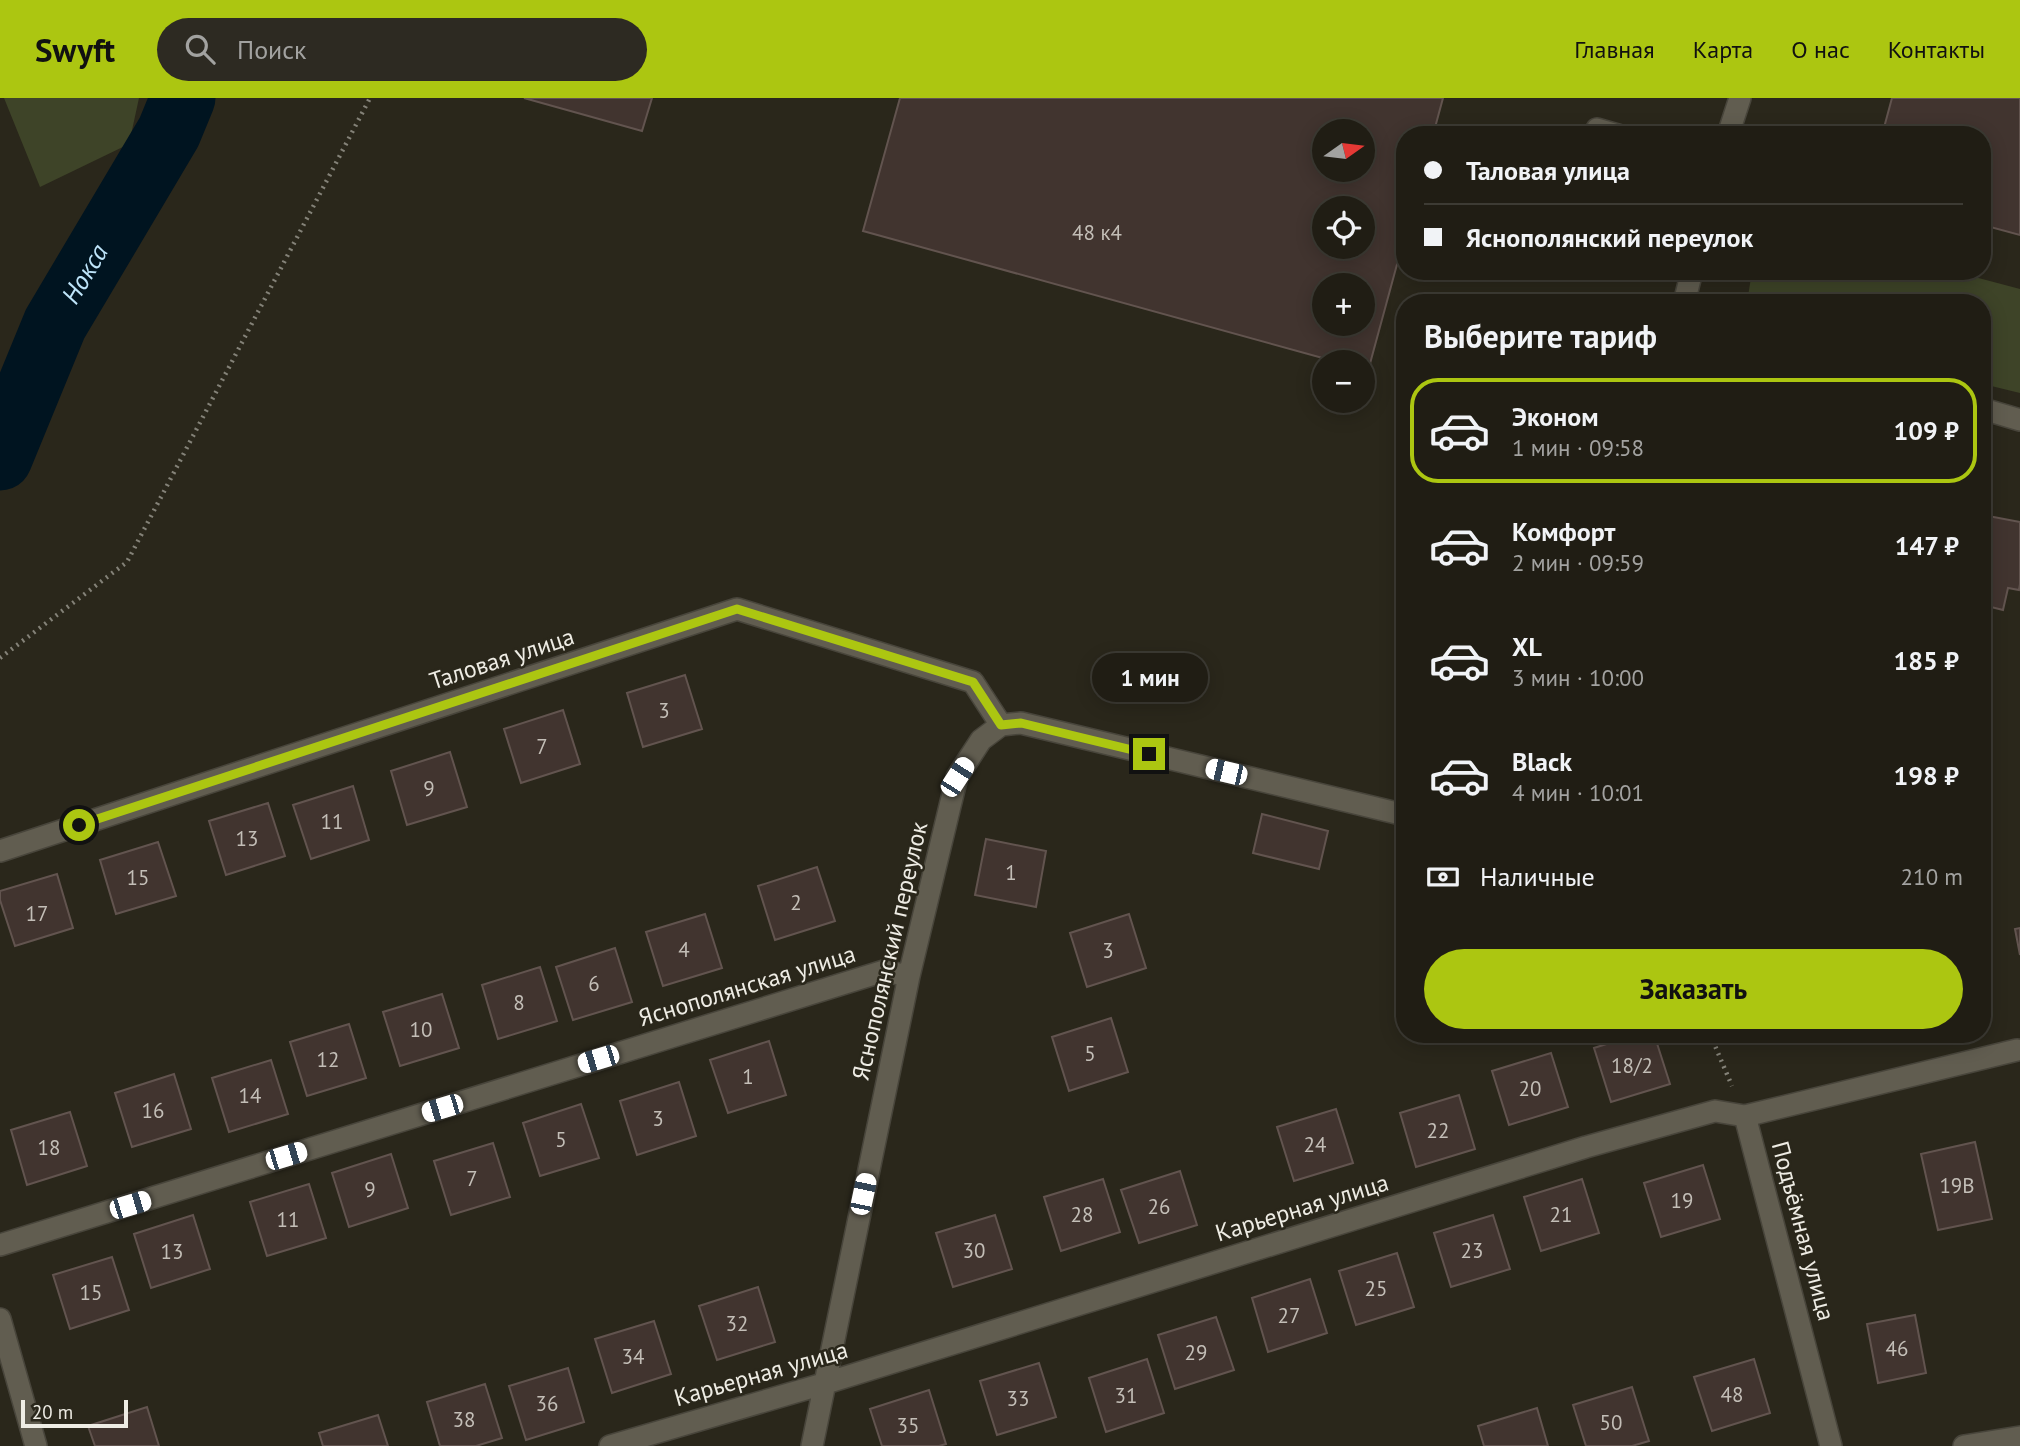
<!DOCTYPE html>
<html lang="ru">
<meta charset="utf-8">
<style>
body{margin:0;font-family:"PT Sans",sans-serif;background:#2d2a22;color:#f1f3f6;height:100vh;display:flex;flex-direction:column;font-size:26px;white-space:nowrap}
*{box-sizing:border-box;margin:0}
p{font-size:23px;color:#a2a2a0}
.icon{flex:none;width:38px;height:38px;fill:none;stroke:currentColor;stroke-width:2;stroke-linecap:round;stroke-linejoin:round}
.map{position:relative;flex:1;overflow:hidden}
.details{position:absolute;left:1396px;top:196px;width:595px;height:749px;display:flex;flex-direction:column;background:#201d14;border-radius:28px;box-shadow:0 4px 18px #0003,0 0 0 2px #3d3b34}
.details>*{flex:none}
.banner{position:absolute;left:1396px;top:28px;width:595px;height:154px;border-radius:28px;box-shadow:0 4px 18px #0003,0 0 0 2px #3d3b34;display:grid;align-content:center;height:154px;padding:0 28px;background:#201d14}
.needle{width:46px;rotate:76deg}
.tools{position:absolute;left:1312px;top:21px;display:grid;gap:14px}
.tools a{display:grid;place-items:center;width:63px;height:63px;border-radius:50%;background:#201d14;box-shadow:0 4px 18px #0003,0 0 0 2px #3d3b34;font-size:35px}
.scale{position:absolute;left:21px;bottom:18px;width:107px;box-sizing:border-box;padding-left:7px;border:4px solid #eeece4;border-top:0;font-size:19px;line-height:24px;white-space:nowrap;color:#eeece4;-webkit-text-stroke:5px #2a271b;paint-order:stroke}
.end{position:absolute;width:32px;height:32px;margin:-16px;border:9px solid #acc611;background:#111;box-shadow:0 0 0 4px #111}
.from{border-radius:50%}
.bubble{position:absolute;height:49px;border-radius:24px;background:#201d14;box-shadow:0 4px 18px #0003,0 0 0 2px #3d3b34;font-size:23px;font-weight:700;line-height:49px;text-align:center}
.car{position:absolute;width:21px;height:42px;margin:-21px -10px;border-radius:9px;box-shadow:0 0 5px 2px #0007;background:linear-gradient(#fff 24%,#345 0 40%,#fff 0 76%,#345 0 86%,#fff 0)}
.banner b{display:flex;align-items:center;gap:24px;height:66px;font-size:26px}
.banner b+b{border-top:2px solid #3d3b34}
.banner i{width:18px;height:18px;background:#f1f3f6}
ul{padding:0;list-style:none}
li{display:flex;align-items:center;gap:21px;height:105px;margin:0 14px 10px;padding:0 14px;border:4px solid transparent;border-radius:28px}
li div{flex:1}
li b{display:block;font-size:26px}
li em{font-style:normal;font-weight:700}
li.selected{border-color:#acc611}
li>.icon{width:63px;height:63px;stroke-width:1.5}
h2{padding:0 28px;font-size:32px;line-height:84px}
.pay{display:flex;align-items:center;gap:18px;height:77px;padding:0 28px;font-size:26px}
.pay p{margin-inline-start:auto}
.button{display:flex;gap:14px;margin-top:auto;padding:14px 28px}
.button a{flex:1;height:80px;border-radius:42px;background:#acc611;color:#111;font-size:28px;font-weight:700;line-height:80px;text-align:center}
header{display:flex;align-items:center;gap:42px;box-sizing:border-box;height:98px;padding:0 35px;background:#acc611;color:#111}
header strong{font-size:33px}
nav{display:flex;gap:38px;margin-inline-start:auto;font-size:24px}
.search{width:490px;height:63px;background:#2d2a22;display:flex;align-items:center;gap:18px;box-sizing:border-box;padding:0 24px;border-radius:38px;color:#a2a2a0;font-size:26px}
.map>svg:first-child{display:block}
</style>
<header>
<strong>Swyft</strong>
<div class="search"><svg class="icon" aria-label="search" viewBox="0 0 24 24"><circle cx="10" cy="10" r="6"/><path d="M15 15l6 6"/></svg>Поиск</div>
<nav><a>Главная</a><a>Карта</a><a>О нас</a><a>Контакты</a></nav>
</header>
<div class="map">
<svg width="2020" height="1348" viewBox="0 0 2020 1348">
<rect width="100%" height="100%" fill="#2a271b"/>
<path fill="#3e4428" d="M4,0H139L129,46L40,89Z
M1752,173H1952L2020,191V295L1983,286V205H1747Z"/>
<g fill="none" stroke-linecap="round" stroke-linejoin="round">
<path stroke="#001420" stroke-width="65" id="s1" d="M0,360L55,226L169,34L183,0"/>
</g>
<path fill="#41342f" stroke="#62544f" stroke-width="2" fill-rule="evenodd" d="M524,0H652L642,33Z
M900,0H1443L1433,37H1405V137L1368,273L1363,271V264H1337L863,133ZM1325,33H1363V72H1325ZM1325,110H1363V149H1325ZM1325,187H1363V226H1325Z
M1892,0H2020V137L1983,127V37H1882Z
M1983,417L2020,424V486L2019,492L2008,490L2003,512L1983,507Z
M685,577L702,631L643,649L627,595Z
M563,612L580,666L521,685L504,631Z
M450,654L467,709L407,727L391,673Z
M353,688L369,742L311,761L293,707Z
M268,705L285,758L226,777L209,723Z
M1262,716L1328,733L1319,771L1253,755Z
M986,741L1046,753L1036,809L975,797Z
M158,744L176,798L116,816L100,762Z
M817,769L835,823L775,842L758,788Z
M57,776L73,830L15,848L0,802V793Z
M705,816L722,870L663,888L646,834Z
M1129,816L1146,870L1087,889L1070,835Z
M2020,830V857L2015,831Z
M615,850L632,904L573,922L556,869Z
M540,869L557,923L498,941L482,887Z
M442,896L459,950L400,968L383,914Z
M1111,920L1128,974L1069,993L1052,939Z
M349,926L366,980L307,998L290,944Z
M1638,936H1654L1670,986L1611,1004L1594,950Z
M769,943L786,997L728,1015L710,962Z
M1551,955L1568,1009L1509,1027L1492,973Z
M271,962L288,1016L229,1034L212,980Z
M174,976L191,1031L132,1049L115,995Z
M679,984L696,1038L637,1057L620,1003Z
M1459,997L1475,1051L1416,1069L1400,1015Z
M581,1006L599,1060L540,1078L523,1025Z
M1336,1011L1353,1065L1294,1083L1277,1029Z
M70,1014L87,1068L27,1087L11,1032Z
M1975,1044L1992,1121L1938,1132L1921,1056Z
M493,1045L510,1099L451,1117L434,1063Z
M391,1056L408,1110L349,1129L332,1075Z
M1703,1067L1720,1121L1661,1139L1644,1085Z
M1180,1073L1197,1127L1139,1145L1121,1092Z
M1103,1081L1120,1134L1061,1153L1044,1099Z
M1582,1081L1599,1135L1541,1153L1524,1099Z
M309,1086L326,1140L267,1158L250,1104Z
M193,1117L210,1171L151,1190L134,1136Z
M995,1117L1012,1171L953,1189L936,1135Z
M1493,1117L1510,1171L1451,1189L1434,1135Z
M1397,1155L1414,1209L1356,1227L1339,1173Z
M112,1159L129,1212L70,1231L53,1177Z
M1310,1181L1327,1235L1268,1254L1252,1200Z
M758,1189L775,1244L717,1262L699,1208Z
M1915,1217L1926,1275L1878,1285L1867,1226Z
M1216,1219L1234,1272L1175,1291L1158,1237Z
M654,1223L671,1276L612,1295L595,1241Z
M1147,1261L1164,1315L1106,1334L1089,1280Z
M1754,1261L1770,1315L1712,1333L1694,1279Z
M1039,1265L1056,1319L997,1337L980,1283Z
M568,1270L584,1324L526,1342L509,1288Z
M485,1286L502,1340L476,1348H440L427,1304Z
M1632,1289L1649,1343L1632,1348H1586L1573,1307Z
M929,1292L946,1346L939,1348H882L870,1311Z
M147,1309L159,1348H95L88,1328Z
M1537,1310L1548,1348H1484L1478,1328Z
M378,1317L388,1348H323L319,1335Z"/>
<g fill="none" stroke-linecap="round" stroke-linejoin="round">
<g stroke="#48453b" stroke-width="24">
<path id="minor" d="M1597,31L1618,37
M1728,37L1740,0
M1684,205L1692,173
M1983,311L2020,322
M0,753L737,511L973,584L1001,627
M1745,1018L1831,1348
M0,1147L884,873L909,878
M0,1221L36,1348
M610,1348L823,1286L1586,1049L1715,1013L1745,1018L2017,952
M812,1348L909,878L957,679L981,642L1001,627L1021,625L1405,717
M1964,1348L2020,1339"/>
</g>
<path stroke="#848278" stroke-width="4.5" stroke-dasharray="2 5" stroke-linecap="butt" d="M0,560L127,464L370,0
M1710,936L1732,988"/>
<use href="#minor" stroke="#615d50" stroke-width="21"/>
</g>
<g fill="none" stroke-linecap="round" stroke-linejoin="round">
<path stroke="#acc611" stroke-width="9" d="M79,727L737,511L973,584L1001,627L1021,625L1149,656"/>
</g>
<g text-anchor="middle" stroke-width="5" stroke-linejoin="round" paint-order="stroke">
<g font-size="21" fill="#c3beb7">
<text x="1097" y="142">48 к4</text>
<text x="664" y="620">3</text>
<text x="542" y="656">7</text>
<text x="429" y="698">9</text>
<text x="332" y="731">11</text>
<text x="247" y="748">13</text>
<text x="1011" y="782">1</text>
<text x="138" y="787">15</text>
<text x="796" y="812">2</text>
<text x="37" y="823">17</text>
<text x="684" y="859">4</text>
<text x="1108" y="860">3</text>
<text x="594" y="893">6</text>
<text x="519" y="912">8</text>
<text x="421" y="939">10</text>
<text x="1090" y="963">5</text>
<text x="328" y="969">12</text>
<text x="1632" y="975">18/2</text>
<text x="748" y="986">1</text>
<text x="1530" y="998">20</text>
<text x="250" y="1005">14</text>
<text x="153" y="1020">16</text>
<text x="658" y="1028">3</text>
<text x="1438" y="1040">22</text>
<text x="561" y="1049">5</text>
<text x="1315" y="1054">24</text>
<text x="49" y="1057">18</text>
<text x="472" y="1088">7</text>
<text x="1957" y="1095">19В</text>
<text x="370" y="1099">9</text>
<text x="1682" y="1110">19</text>
<text x="1159" y="1116">26</text>
<text x="1082" y="1124">28</text>
<text x="1561" y="1124">21</text>
<text x="288" y="1129">11</text>
<text x="974" y="1160">30</text>
<text x="1472" y="1160">23</text>
<text x="172" y="1161">13</text>
<text x="1376" y="1198">25</text>
<text x="91" y="1202">15</text>
<text x="1289" y="1225">27</text>
<text x="737" y="1233">32</text>
<text x="1897" y="1258">46</text>
<text x="1196" y="1262">29</text>
<text x="633" y="1266">34</text>
<text x="1732" y="1304">48</text>
<text x="1126" y="1305">31</text>
<text x="1018" y="1308">33</text>
<text x="547" y="1313">36</text>
<text x="464" y="1329">38</text>
<text x="1611" y="1332">50</text>
<text x="908" y="1335">35</text>
</g>
<g font-size="24" fill="#eeece4" stroke="#2a271b">
<text transform="translate(502 561) rotate(-18)" y="8">Таловая улица</text>
<text transform="translate(890 853) rotate(-77)" y="8">Яснополянский переулок</text>
<text transform="translate(747 888) rotate(-17)" y="8">Яснополянская улица</text>
<text transform="translate(1302 1110) rotate(-17)" y="8">Карьерная улица</text>
<text transform="translate(1803 1133) rotate(75)" y="8">Подъёмная улица</text>
<text transform="translate(761 1276) rotate(-16)" y="8">Карьерная улица</text>
</g>
<g font-size="26" font-style="italic" fill="#bee5fa" stroke="#2a271b">
<text dy="9" stroke="none"><textPath href="#s1" startOffset="203">Нокса</textPath></text>
</g>
</g>
</svg>
<div class="tools">
<a><svg class="needle" viewBox="-14 -14 28 28"><path d="M0-13l5 13h-10z" fill="#e53935"/><path d="M0 13l5-13h-10z" fill="#a2a2a0"/></svg></a>
<a><svg class="icon" aria-label="locate" viewBox="0 0 24 24"><circle cx="12" cy="12" r="6"/><path d="M12 2v4M12 18v4M2 12h4M18 12h4"/></svg></a>
<a>+</a>
<a>−</a>
</div>
<div class="scale">20 m</div>
<i class="end from" style="left:79px;top:727px"></i>
<i class="end" style="left:1149px;top:656px"></i>
<div class="bubble" style="left:1092px;top:555px;width:116px">1 мин</div>
<i class="car" style="left:1226px;top:674px;rotate:283deg"></i>
<i class="car" style="left:957px;top:679px;rotate:33deg"></i>
<i class="car" style="left:598px;top:961px;rotate:253deg"></i>
<i class="car" style="left:442px;top:1010px;rotate:253deg"></i>
<i class="car" style="left:286px;top:1058px;rotate:73deg"></i>
<i class="car" style="left:863px;top:1096px;rotate:12deg"></i>
<i class="car" style="left:130px;top:1107px;rotate:73deg"></i>
<div class="banner">
<b><i class="from"></i>Таловая улица</b>
<b><i></i>Яснополянский переулок</b>
</div>
<section class="details">
<h2>Выберите тариф</h2>
<ul>
<li class="selected"><svg class="icon" aria-label="car" viewBox="0 0 24 24"><path d="M5 17H2v-5l4-1 3-4h7l3 4 3 1v5h-3M9 17h6M6 11h13"/><circle cx="7" cy="17" r="2"/><circle cx="17" cy="17" r="2"/></svg><div><b>Эконом</b><p>1 мин · 09:58</p></div><em>109 ₽</em></li>
<li><svg class="icon" aria-label="car" viewBox="0 0 24 24"><path d="M5 17H2v-5l4-1 3-4h7l3 4 3 1v5h-3M9 17h6M6 11h13"/><circle cx="7" cy="17" r="2"/><circle cx="17" cy="17" r="2"/></svg><div><b>Комфорт</b><p>2 мин · 09:59</p></div><em>147 ₽</em></li>
<li><svg class="icon" aria-label="car" viewBox="0 0 24 24"><path d="M5 17H2v-5l4-1 3-4h7l3 4 3 1v5h-3M9 17h6M6 11h13"/><circle cx="7" cy="17" r="2"/><circle cx="17" cy="17" r="2"/></svg><div><b>XL</b><p>3 мин · 10:00</p></div><em>185 ₽</em></li>
<li><svg class="icon" aria-label="car" viewBox="0 0 24 24"><path d="M5 17H2v-5l4-1 3-4h7l3 4 3 1v5h-3M9 17h6M6 11h13"/><circle cx="7" cy="17" r="2"/><circle cx="17" cy="17" r="2"/></svg><div><b>Black</b><p>4 мин · 10:01</p></div><em>198 ₽</em></li>
</ul>
<div class="pay"><svg class="icon" aria-label="cash" viewBox="0 0 24 24"><path d="M3 7h18v10H3z"/><circle cx="12" cy="12" r="2"/></svg>Наличные<p>210 m</p></div>
<div class="button"><a>Заказать</a></div>
</section>
</div>
